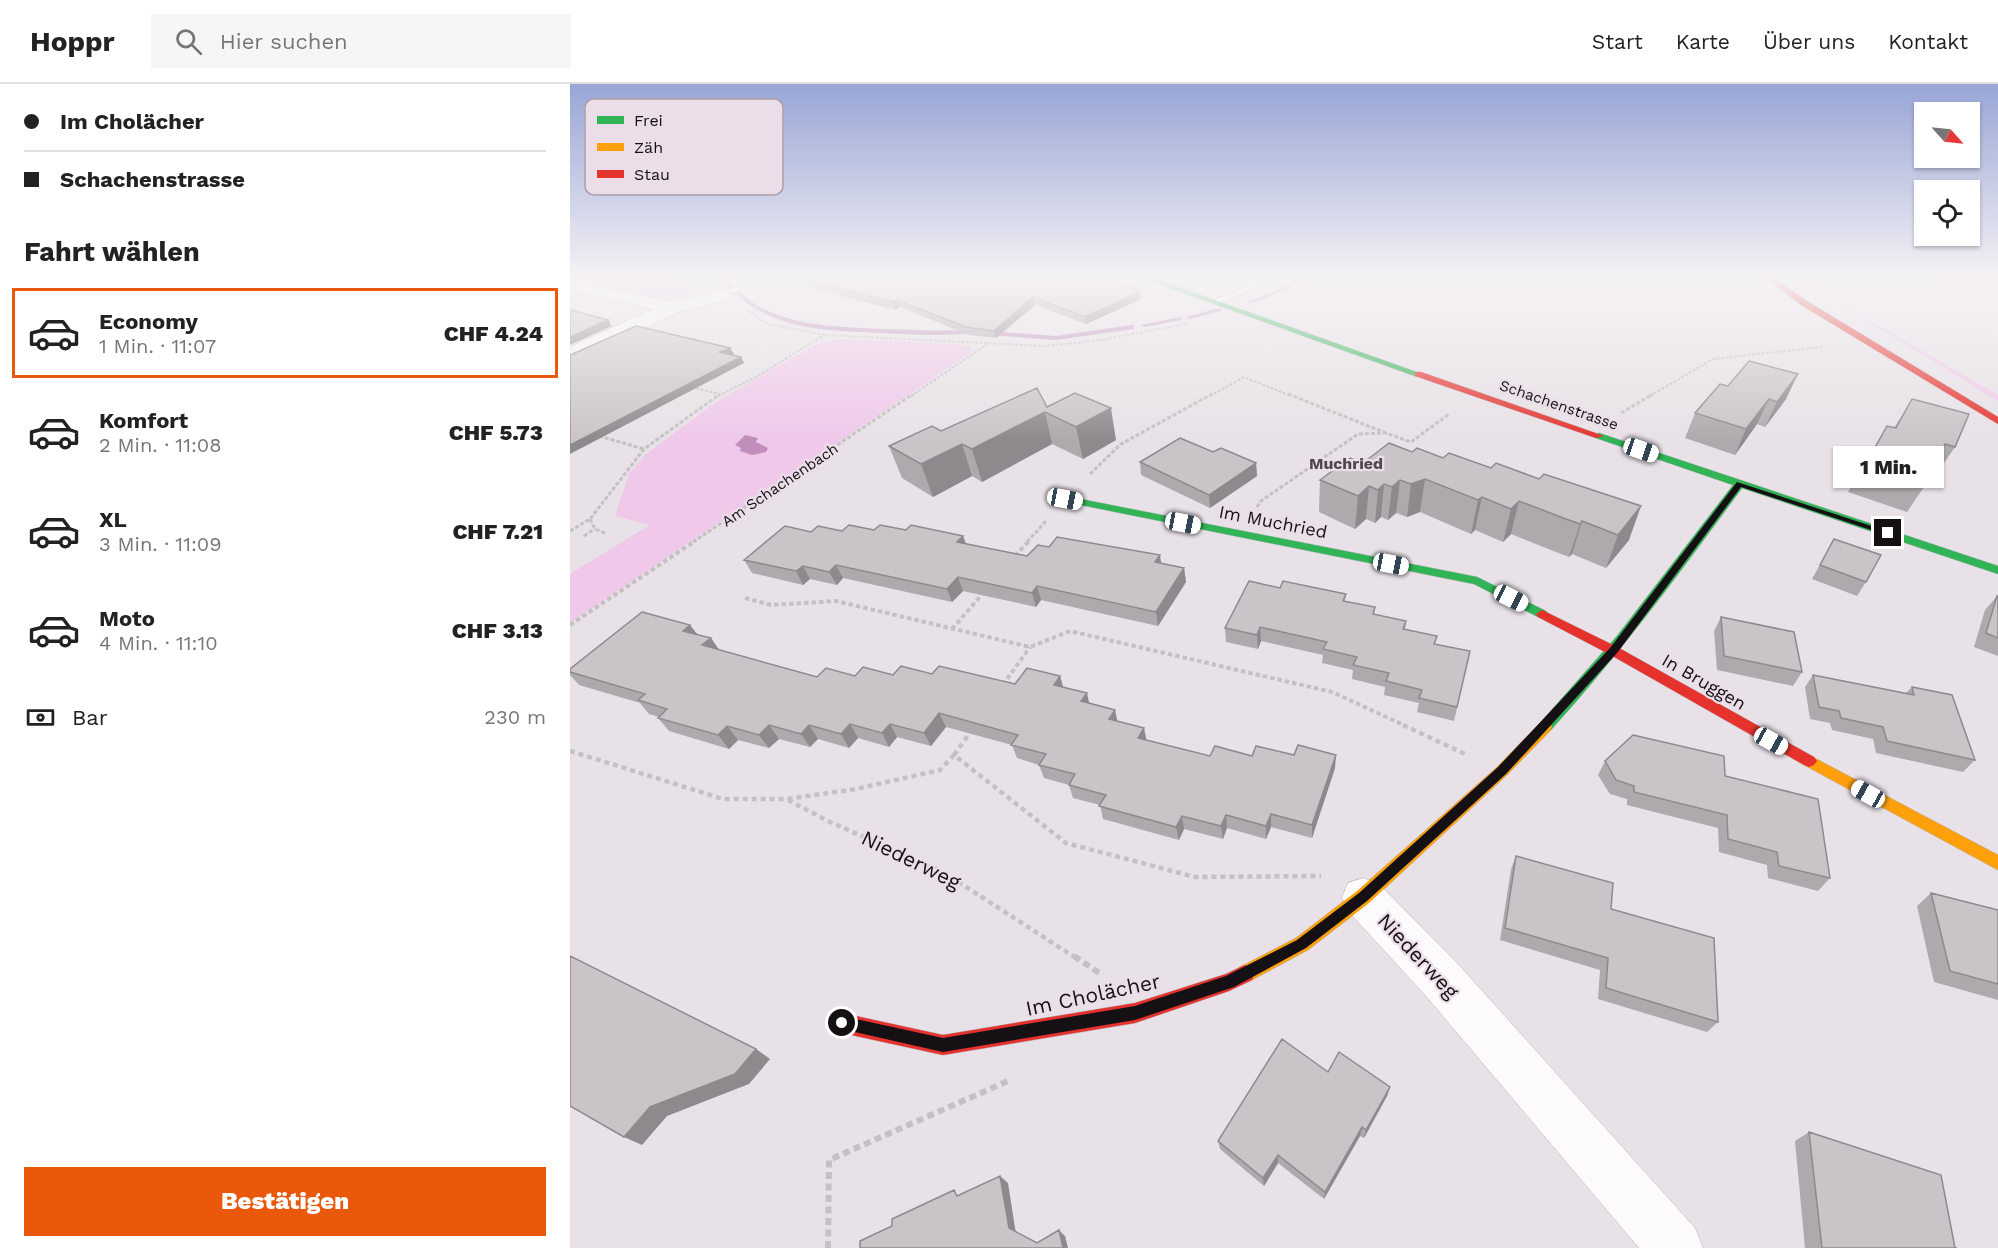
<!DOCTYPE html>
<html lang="de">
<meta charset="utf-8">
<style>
body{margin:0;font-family:"Work Sans",sans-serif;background:#f6f6f6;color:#222;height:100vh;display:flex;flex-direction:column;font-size:22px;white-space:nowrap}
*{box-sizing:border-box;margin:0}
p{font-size:20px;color:#767676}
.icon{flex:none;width:33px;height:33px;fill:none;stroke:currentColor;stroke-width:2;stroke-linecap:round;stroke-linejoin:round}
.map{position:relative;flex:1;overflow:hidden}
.side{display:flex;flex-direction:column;background:#fff;width:570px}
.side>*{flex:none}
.guide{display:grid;align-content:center;height:132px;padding:0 24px;background:#fff}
.needle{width:39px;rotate:117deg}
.tools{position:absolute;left:1344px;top:18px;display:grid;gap:12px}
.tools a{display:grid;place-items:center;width:66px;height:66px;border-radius:0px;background:#fff;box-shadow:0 2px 4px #0004;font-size:30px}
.end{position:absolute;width:27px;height:27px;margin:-14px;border:8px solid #151014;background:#fff;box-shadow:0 0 0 3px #fff}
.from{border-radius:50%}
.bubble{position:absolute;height:42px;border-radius:0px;background:#fff;box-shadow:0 2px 4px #0004;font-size:20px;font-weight:800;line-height:42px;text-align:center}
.car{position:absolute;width:18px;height:36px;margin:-18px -9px;border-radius:8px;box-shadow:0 0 4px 2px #0007;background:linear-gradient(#fff 24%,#345 0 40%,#fff 0 76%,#345 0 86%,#fff 0)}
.guide b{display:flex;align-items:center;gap:21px;height:57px;font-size:22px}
.guide b+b{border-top:2px solid #e0e0e0}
.guide i{width:15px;height:15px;background:#222}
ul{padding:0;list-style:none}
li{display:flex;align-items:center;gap:18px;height:90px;margin:0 12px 9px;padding:0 12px;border:3px solid transparent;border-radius:0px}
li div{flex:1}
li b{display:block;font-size:22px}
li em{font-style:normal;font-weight:800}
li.current{border-color:#ea580c}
li>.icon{width:54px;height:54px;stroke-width:1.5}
h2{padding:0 24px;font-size:27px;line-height:72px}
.pay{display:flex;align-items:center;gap:15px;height:66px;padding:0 24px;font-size:22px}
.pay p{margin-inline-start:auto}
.button{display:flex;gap:12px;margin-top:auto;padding:12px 24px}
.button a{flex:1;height:69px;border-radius:0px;background:#ea580c;color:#fff;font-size:24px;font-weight:800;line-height:69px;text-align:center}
header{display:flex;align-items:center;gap:36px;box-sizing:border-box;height:84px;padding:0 30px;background:#fff;border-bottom:2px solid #e0e0e0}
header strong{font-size:28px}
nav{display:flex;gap:33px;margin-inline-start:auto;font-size:21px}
.search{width:420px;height:54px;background:#f6f6f6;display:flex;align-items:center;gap:15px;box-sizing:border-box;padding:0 21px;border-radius:0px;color:#767676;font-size:22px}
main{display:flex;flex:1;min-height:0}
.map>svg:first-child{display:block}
</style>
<header>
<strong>Hoppr</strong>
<div class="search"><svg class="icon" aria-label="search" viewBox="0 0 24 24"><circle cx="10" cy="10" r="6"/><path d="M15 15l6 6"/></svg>Hier suchen</div>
<nav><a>Start</a><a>Karte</a><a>Über uns</a><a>Kontakt</a></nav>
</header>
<main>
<section class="side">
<div class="guide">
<b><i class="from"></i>Im Cholächer</b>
<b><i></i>Schachenstrasse</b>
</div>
<h2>Fahrt wählen</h2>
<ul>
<li class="current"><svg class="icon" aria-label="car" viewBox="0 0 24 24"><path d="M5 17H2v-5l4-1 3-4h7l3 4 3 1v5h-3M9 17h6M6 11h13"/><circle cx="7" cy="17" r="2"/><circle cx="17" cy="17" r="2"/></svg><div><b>Economy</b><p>1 Min. · 11:07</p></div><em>CHF 4.24</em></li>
<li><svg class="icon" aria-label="car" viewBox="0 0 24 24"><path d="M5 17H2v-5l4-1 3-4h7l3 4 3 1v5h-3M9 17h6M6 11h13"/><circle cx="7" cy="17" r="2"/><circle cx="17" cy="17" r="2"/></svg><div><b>Komfort</b><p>2 Min. · 11:08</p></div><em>CHF 5.73</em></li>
<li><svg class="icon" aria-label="car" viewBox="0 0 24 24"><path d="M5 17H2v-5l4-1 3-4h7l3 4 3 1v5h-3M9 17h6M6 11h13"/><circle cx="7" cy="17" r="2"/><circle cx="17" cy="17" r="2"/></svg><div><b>XL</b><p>3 Min. · 11:09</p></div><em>CHF 7.21</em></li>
<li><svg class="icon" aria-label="car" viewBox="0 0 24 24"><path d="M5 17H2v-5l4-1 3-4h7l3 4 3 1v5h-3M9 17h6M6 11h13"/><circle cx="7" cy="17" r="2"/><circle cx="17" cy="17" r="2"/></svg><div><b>Moto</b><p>4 Min. · 11:10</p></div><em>CHF 3.13</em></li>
</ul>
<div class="pay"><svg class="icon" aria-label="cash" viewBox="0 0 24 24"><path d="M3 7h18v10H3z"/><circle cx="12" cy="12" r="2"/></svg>Bar<p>230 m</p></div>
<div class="button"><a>Bestätigen</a></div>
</section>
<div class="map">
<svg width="1428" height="1164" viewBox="0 0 1428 1164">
<rect width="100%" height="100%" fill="#e8e1e7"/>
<path fill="#efc8ea" d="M7,194H104L124,211C114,214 106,217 96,216C76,216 23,205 7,194Z
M1227,194L1428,311V317Z
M1374,194H1428V212L1389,204Z
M269,255L386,260L400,263L402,268L0,539V490L80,441L45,432L59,390L75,371L143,320L170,304L247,260Z"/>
<path fill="#c18ebc" d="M175,351L188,354L186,358L198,364L196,368L182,371L170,367L171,364L165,361Z"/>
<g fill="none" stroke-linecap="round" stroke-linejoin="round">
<path fill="#c18ebc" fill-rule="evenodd" d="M149,194H156C166,205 178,217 192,224C230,243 272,243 314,245C346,246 376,248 407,245L411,247L407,249C376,252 346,251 314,249C249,246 196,247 149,194Z
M726,194H734L716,206L682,219L677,218L712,204Z
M649,224L651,225V227L620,235L616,233Z
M610,233L612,234V236L575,243L571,241Z
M561,241H564V245L486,256L431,252L427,250L431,248L486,252Z"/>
<g stroke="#b6b1b5" stroke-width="2">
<path id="lane" d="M195,194H211L151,212L146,209Z
M694,194H707L648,220L640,218Z"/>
</g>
<g stroke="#b6b1b5" stroke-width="1">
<path id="street" d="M0,196L102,218L153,205L162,211L160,215L109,228L0,277V263L83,225L0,206Z
M793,794L808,799L888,880L1125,1144L1133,1164H1069L856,912L778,827L772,813L778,799Z"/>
</g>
<g stroke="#b6b1b5" stroke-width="1">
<path id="fast" d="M572,194H583L852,290L845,292Z
M1029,349L1428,482V490L1172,404C1111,487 1050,570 980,647H970L968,643L970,639L1047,552L1163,401L1026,354L1024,352Z
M495,412L907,493L976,527L978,530L976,533H968L904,500L491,417V413Z"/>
</g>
<g stroke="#b6b1b5" stroke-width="1">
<path id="slow" d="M975,637L980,639L982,643L980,647L937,691L799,819L738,866L682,896L675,899L668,896L666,890L668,884L726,854L787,807L927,683L970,639Z
M1239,671L1428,771V786L1234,681L1231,677L1234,673Z"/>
</g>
<g stroke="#b6b1b5" stroke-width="1">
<path id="jam" d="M1196,194H1204L1237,217L1428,333V340L1231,221Z
M845,288H851L1034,352L1026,354L845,292Z
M972,526L1049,564L1244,673L1247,677L1244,681L1239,683L1234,681L1039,570L968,533L966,530Z
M675,881L682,884L684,890L682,896L659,907L565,939L373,971L272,949L265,946L262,939L265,932L272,929L373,951L565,919L656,890Z"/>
</g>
<path stroke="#c4c1c3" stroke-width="2" stroke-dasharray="3 1.5" stroke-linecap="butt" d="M176,226L198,240L255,251L474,262L525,257L620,239
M122,303L149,310
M148,312L188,292L254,251
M341,312L419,259
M640,312L674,293L721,312
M1080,312L1143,275L1252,263"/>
<path stroke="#c4c1c3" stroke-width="3" stroke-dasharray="4 2" stroke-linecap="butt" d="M718,310L816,349
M1051,329L1083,310
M29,352L74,365
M520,390L551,360L642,310
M687,423L691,417L788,350L816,349L841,358L879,330
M20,435L25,445L35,449
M0,447L20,435L74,365L150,310
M14,452L25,445
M123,458L343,310
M457,458L476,437"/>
<path stroke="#c4c1c3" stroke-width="4" stroke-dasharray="4.5 3" stroke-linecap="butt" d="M445,472L459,457
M175,514L201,521L266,517L460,563L500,547L762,608L836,642
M0,541L125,457
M382,545L415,507
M433,601L460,563"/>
<path stroke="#c4c1c3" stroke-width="4.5" stroke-dasharray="5 4" stroke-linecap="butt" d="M833,641L895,670
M0,667L153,715H217L286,705L370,686L384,671L496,759L625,793L751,792
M384,671L401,647
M218,716L258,737L373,788L506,874"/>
<path stroke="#c4c1c3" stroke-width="6" stroke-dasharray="7 4.5" stroke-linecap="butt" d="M504,872L531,890
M258,1164L259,1076L438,997"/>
<use href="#lane" fill="#fcfafb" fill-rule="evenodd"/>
<use href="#street" fill="#fcfafb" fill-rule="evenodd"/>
<use href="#fast" fill="#30b455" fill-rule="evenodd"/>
<use href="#slow" fill="#ff9f0a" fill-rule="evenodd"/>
<use href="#jam" fill="#e5322d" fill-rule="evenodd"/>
</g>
<path fill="#aea9ad" d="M232,194H541L570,208L571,215L516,240L465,221L426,254L399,251L330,223L325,226L248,206Z
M1158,302L1216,315L1195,343L1187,340L1165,371L1115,354L1125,329Z
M1342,315L1385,363L1363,395L1360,394L1337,428L1278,408L1317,342L1324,344Z
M477,323L546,356L513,375L482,360L412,398L402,392L363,413L332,394L319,362L371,347Z
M847,364L1059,456L1036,484L1002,470L999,473L986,468L941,450L933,458L905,446L901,450L850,428L837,433L826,429L818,436L811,433L805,439L796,435L785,445L749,428L750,396L793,379L842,368Z
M643,368L686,379L687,392L640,424L571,391L570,378Z
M304,446H336L393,452L396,460L457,472L479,463L591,479L614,484L616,498L588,542L471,516L466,523L393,507L382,518L273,494L267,501L240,495L233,501L182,489L174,476L241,448Z
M1264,455L1296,498L1287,512L1242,495Z
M710,504L776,510L775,517L805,523L804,531L836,537L835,546L865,560L900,567L884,637L847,628L849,619L814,611L815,603L782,595L783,586L752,579L753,571L691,557L688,565L656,558L655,544Z
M1427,512L1428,513V572L1404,563L1415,526Z
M1151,533L1232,588L1223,602L1147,586L1144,547Z
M120,541L127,550L150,566L247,593L362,590L445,600L490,592L493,603L577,656L640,672H682L765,684L742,754L701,743L696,755L657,744L653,755L614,745L609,756L533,735L530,721L503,714L499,701L474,694L469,681L447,674L442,661L376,643L361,662L327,653L319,663L288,654L279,664L248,655L240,663L209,655L199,664L168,656L159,665L99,647L88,634L89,633L79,630L70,619L9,601L0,591V585Z
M1243,591L1336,609L1342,603L1405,676L1393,688L1306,669L1303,655L1262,646L1260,639L1240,635L1235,603Z
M1035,677L1155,692L1260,794L1248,807L1198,794L1197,781L1149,768L1148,744L1057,721V715L1040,710L1028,691Z
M946,772L1041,825L1148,938L1137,948L1028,915L1030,886L930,856L941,785Z
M1361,809L1428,826V916L1364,898L1347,822Z
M758,988L820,1003L817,1012L794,1054L790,1052L754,1115L708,1079L694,1102L650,1065L648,1057Z
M1239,1048L1385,1164H1387H1235L1225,1057Z"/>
<path fill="#8d898d" d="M570,208L571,215L516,240L515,233Z
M463,213L465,221L426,254L424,247Z
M327,216L330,223L325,226L323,218Z
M38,236L42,242L0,261V253Z
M160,264L164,270L154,275L150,268Z
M171,273L174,279L0,370V361Z
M1228,290L1216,315L1195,343L1207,318Z
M1199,315L1187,340L1165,371L1176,345Z
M541,324L546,356L513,375L506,343Z
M475,328L482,360L412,398L402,365Z
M392,360L402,392L363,413L351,380Z
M686,379L687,392L640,424L639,411Z
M855,395L850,428L837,433L841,400Z
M830,396L826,429L818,436L822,403Z
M814,400L811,433L805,439L808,406Z
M799,402L796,435L785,445L788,412Z
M912,413L905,446L901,450L908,416Z
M949,417L941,450L933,458L941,425Z
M1071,422L1059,456L1036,484L1048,451Z
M1012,437L1002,470L999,473L1010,440Z
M393,452L398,465L387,458Z
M590,471L592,485L585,478Z
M266,481L273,494L267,501L259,488Z
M233,482L240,495L233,501L226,487Z
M614,484L616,498L588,542L586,528Z
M388,493L393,507L382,518L377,505Z
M467,502L471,516L466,523L462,509Z
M120,541L130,554L113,547Z
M690,543L691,557L688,565L687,551Z
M141,554L150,567L132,561Z
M490,592L494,606L484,601Z
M517,609L520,623L511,617Z
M545,626L548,640L539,635Z
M369,629L376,643L361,662L354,649Z
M280,640L288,654L279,664L271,650Z
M320,640L327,653L319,663L312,649Z
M199,641L209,655L199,664L189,651Z
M239,641L248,655L240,663L231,650Z
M157,642L168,656L159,665L148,651Z
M574,644L577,658L568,654Z
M766,671L765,684L742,754V741Z
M701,730V743L696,755V742Z
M656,731L657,744L653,755L651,742Z
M612,732L614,745L609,756L606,743Z
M186,965L200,975L179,1000L97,1032L72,1061L54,1053L80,1023Z
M820,1003L817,1012L794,1054L796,1046Z
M792,1043L790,1052L754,1115L755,1108Z
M708,1071V1079L694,1102L693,1094Z
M430,1092L438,1099L446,1150L439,1144Z
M489,1146L495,1152L498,1164H493Z"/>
<path fill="#cac4c9" stroke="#8d898d" stroke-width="1.5" d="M239,194H541L570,208L515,233L463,213L424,247L396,243L327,216L323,218L245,199Z
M0,226L38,236L0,253Z
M66,242L160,264L150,268L171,273L0,361V271Z
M1179,277L1228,290L1207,318L1199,315L1176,345L1125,329L1150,300L1158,302Z
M467,304L477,323L505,309L541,324L506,343L475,328L402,365L392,360L351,380L319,362L362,342L371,347Z
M1342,315L1399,330L1385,363L1375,360L1359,395L1298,376L1317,342L1326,344Z
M610,354L643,368L651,364L686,379L639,411L570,378Z
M819,359L842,368L847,364L873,374L879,369L921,384L926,379L969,395L974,390L1071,422L1048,451L1012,437L1010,440L996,435L949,417L941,425L912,413L908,416L855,395L841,400L830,396L822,403L814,400L808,406L799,402L788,412L750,396L780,374L793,379Z
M279,441L304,446L310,441L336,446L341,441L393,452L387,458L457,472L468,461L479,463L487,453L590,471L585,478L614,484L586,528L467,502L462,509L388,493L377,505L266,481L259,488L233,482L226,487L174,476L215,442L241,448L248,442L272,447Z
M1264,455L1311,471L1296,498L1250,481Z
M679,497L710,504L713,497L776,510L773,517L805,523L803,530L836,537L833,545L867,552L864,560L900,567L887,623L849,614L852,606L816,597L819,589L783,581L787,573L753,565L757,558L690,543L687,551L655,544Z
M1427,512L1428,513V554L1416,549Z
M72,528L120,541L113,547L141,554L132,561L247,593L256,584L285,592L293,583L323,591L331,582L362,590L369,582L445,600L457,584L490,592L484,601L517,609L511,617L545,626L539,635L574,644L568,654L640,672L645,662L682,672L686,662L724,671L728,661L766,671L742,741L701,730L696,742L656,731L651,742L612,732L606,743L529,722L536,711L499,701L505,690L469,681L476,670L441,661L448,651L369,629L354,649L320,640L312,649L280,640L271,650L239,641L231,650L199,641L189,651L157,642L148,651L88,634L97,625L68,616L75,610L0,588V585Z
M1151,533L1224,548L1232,588L1154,572Z
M1243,591L1344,611L1342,603L1382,611L1405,676L1317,657L1313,643L1271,634L1269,627L1249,623Z
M1063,651L1154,672L1155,692L1248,715L1260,794L1209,782L1207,768L1158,755L1157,731L1064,708V702L1046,696L1035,677Z
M946,772L1043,799L1041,825L1144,854L1148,938L1036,904L1038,874L935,844Z
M1361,809L1428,826V900L1380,887Z
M0,872L186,965L165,990L80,1023L54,1053L0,1022Z
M712,955L758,988L769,968L820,1003L796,1046L792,1043L755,1108L708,1071L693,1094L648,1057Z
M1239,1048L1371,1091L1385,1164H1387H1252Z
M430,1092L439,1144L467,1159L489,1146L493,1164H290V1157L322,1142V1135L384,1106L387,1112Z"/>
<linearGradient id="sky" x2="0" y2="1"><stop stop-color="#98a5d6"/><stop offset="0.54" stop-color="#f5f2f4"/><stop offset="1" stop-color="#f5f2f4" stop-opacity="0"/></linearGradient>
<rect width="1428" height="357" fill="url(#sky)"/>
<path fill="#151014" d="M1167,398L1323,449L1316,451L1171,403L1047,569L936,690L797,817L736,864L664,903L565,936L373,968L267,944L265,939L272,932L373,954L565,922L656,892L727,856L789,809L928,683L1040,564Z"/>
<g text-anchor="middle" stroke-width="4.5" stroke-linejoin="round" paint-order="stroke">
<g font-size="15" fill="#151014" stroke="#ebdee9">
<text transform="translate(989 321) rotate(19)" y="5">Schachenstrasse</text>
<text transform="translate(210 401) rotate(-34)" y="5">Am Schachenbach</text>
</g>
<g font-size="16" font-weight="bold" fill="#514750" stroke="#ebdee9">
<text x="776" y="385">Muchried</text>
</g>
<g font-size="18" fill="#151014" stroke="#ebdee9">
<text transform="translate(703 438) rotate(11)" y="6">Im Muchried</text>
<text transform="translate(1134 598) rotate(30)" y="6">In Bruggen</text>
</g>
<g font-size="21" fill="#151014" stroke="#ebdee9">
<text transform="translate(341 776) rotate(26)" y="7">Niederweg</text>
<text transform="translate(848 872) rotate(47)" y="7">Niederweg</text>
<text transform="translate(523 911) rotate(-12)" y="7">Im Cholächer</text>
</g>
</g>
<rect x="15" y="15" width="198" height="96" rx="9" fill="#ebdee9" stroke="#aba0a9" stroke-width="1.5"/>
<rect x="27" y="32" width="27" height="8" fill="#30b455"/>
<rect x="27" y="59" width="27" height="8" fill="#ff9f0a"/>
<rect x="27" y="86" width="27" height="8" fill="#e5322d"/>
<g font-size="16" fill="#151014">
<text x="64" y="42">Frei</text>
<text x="64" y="69">Zäh</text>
<text x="64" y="96">Stau</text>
</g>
</svg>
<div class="tools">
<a><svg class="needle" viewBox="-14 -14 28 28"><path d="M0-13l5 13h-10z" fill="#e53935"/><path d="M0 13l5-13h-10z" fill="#767676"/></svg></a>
<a><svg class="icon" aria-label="locate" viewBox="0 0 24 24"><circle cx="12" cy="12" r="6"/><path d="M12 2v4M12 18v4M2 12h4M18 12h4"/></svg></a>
</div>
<i class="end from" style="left:272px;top:939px"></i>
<i class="end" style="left:1318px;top:449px"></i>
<div class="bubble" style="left:1263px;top:362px;width:111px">1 Min.</div>
<i class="car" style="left:1071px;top:366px;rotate:109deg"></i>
<i class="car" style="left:495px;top:415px;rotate:101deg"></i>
<i class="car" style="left:613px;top:439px;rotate:101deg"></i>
<i class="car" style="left:821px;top:480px;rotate:101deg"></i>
<i class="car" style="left:941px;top:514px;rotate:117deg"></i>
<i class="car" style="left:1201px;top:657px;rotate:119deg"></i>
<i class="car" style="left:1298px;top:710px;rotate:299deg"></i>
</div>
</main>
